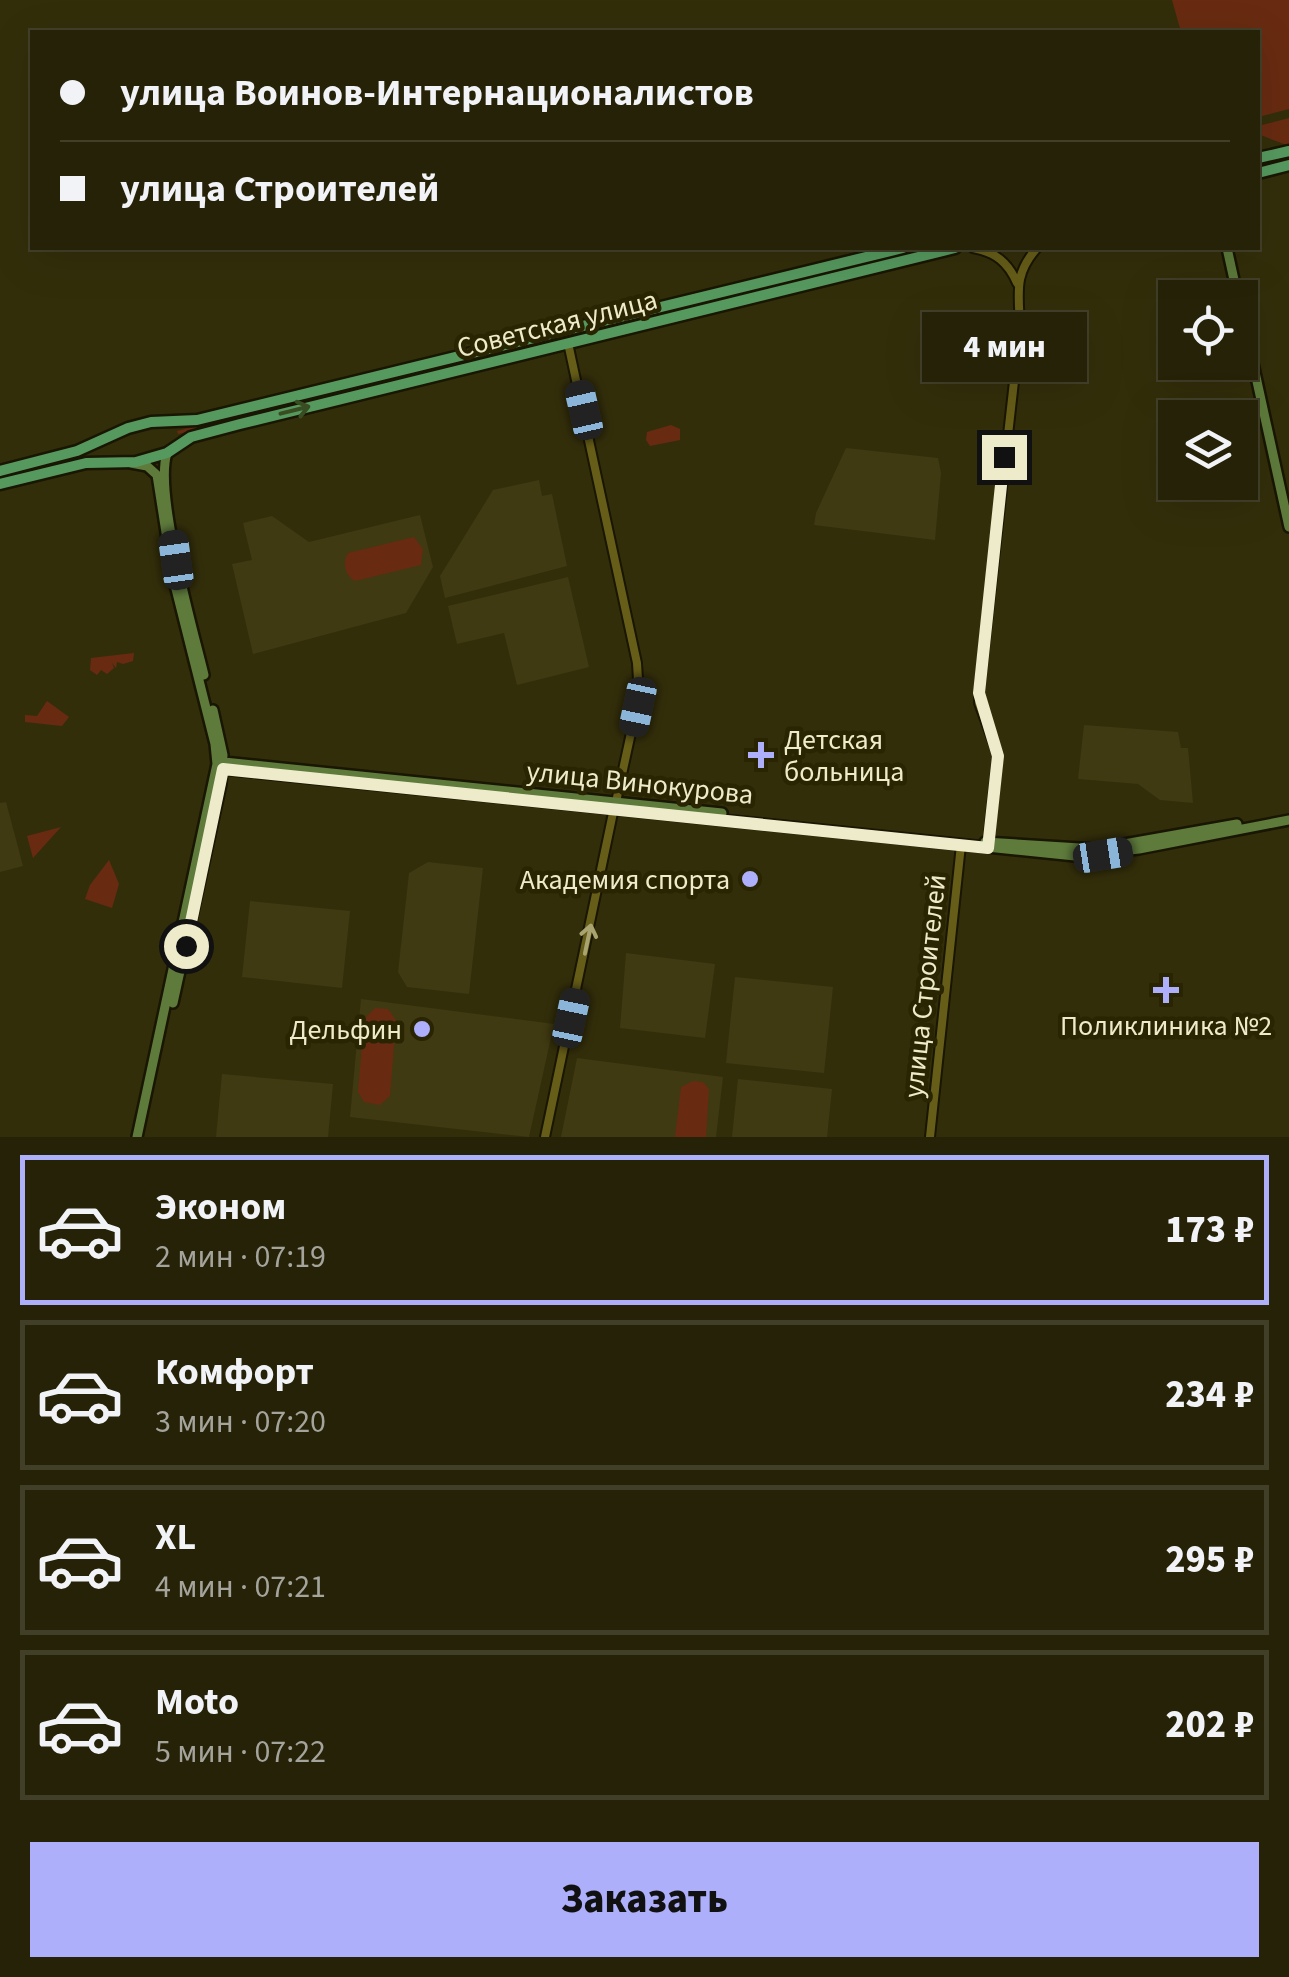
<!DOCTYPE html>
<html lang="ru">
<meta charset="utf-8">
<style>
body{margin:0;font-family:"Source Sans 3",sans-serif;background:#2e2a12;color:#f1f3f6;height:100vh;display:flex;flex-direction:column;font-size:38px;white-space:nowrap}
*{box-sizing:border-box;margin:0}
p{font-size:32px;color:#a4a49c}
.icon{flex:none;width:55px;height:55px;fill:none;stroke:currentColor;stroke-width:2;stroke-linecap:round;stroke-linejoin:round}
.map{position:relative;height:1137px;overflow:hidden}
.sheet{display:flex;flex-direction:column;background:#262208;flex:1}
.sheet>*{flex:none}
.banner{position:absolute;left:30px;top:30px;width:1230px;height:220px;border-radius:0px;box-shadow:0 10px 40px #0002,0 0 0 2px #423f29;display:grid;align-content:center;height:220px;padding:0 30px;background:#262208}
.buttons{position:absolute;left:1158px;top:280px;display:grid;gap:20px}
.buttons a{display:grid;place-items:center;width:100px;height:100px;border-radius:0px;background:#262208;box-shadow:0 10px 40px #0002,0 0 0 2px #423f29;font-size:50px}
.end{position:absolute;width:45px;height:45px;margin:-22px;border:12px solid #eeebca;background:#111;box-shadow:0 0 0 5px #111}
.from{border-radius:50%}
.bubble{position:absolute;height:70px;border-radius:0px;background:#262208;box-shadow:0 10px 40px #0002,0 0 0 2px #423f29;font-size:32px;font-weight:800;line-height:70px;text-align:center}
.car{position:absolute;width:30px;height:60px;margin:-30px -15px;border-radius:12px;box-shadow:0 0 8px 2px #0007;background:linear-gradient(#222 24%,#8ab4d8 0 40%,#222 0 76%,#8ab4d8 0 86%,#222 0)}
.banner b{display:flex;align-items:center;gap:35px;height:95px;font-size:38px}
.banner b+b{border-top:2px solid #423f29}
.banner i{width:25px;height:25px;background:#f1f3f6}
ul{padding:18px 0 0;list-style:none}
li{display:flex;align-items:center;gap:30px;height:150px;margin:0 20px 15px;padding:0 10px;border:5px solid #423f29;border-radius:0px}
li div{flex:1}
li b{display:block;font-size:38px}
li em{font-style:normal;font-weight:800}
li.active{border-color:#adaffb}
li>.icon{width:90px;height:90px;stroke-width:1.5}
.action{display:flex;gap:20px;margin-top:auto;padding:20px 30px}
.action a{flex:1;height:115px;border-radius:0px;background:#adaffb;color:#111;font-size:40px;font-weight:800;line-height:115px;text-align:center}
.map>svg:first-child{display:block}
</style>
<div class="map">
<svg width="1289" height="1137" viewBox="0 0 1289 1137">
<rect width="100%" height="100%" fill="#332e0a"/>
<path fill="#3f3a11" d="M846,448L938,458L941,473L935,540L814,525L816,513Z
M539,480L542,496L552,494L567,566L445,598L440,576L493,490Z
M420,515L433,567L406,613L253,654L232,564L252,560L243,523L272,516L309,542Z
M568,577L589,667L517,685L504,633L457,644L448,606Z
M1084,725L1178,732L1181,748H1188L1193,803L1160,800L1138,784L1078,779Z
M6,802L23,866L0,872V803Z
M428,862L483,868L469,994L407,987L398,972L409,873Z
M250,901L350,911L342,988L242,977Z
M626,953L715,964L705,1038L620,1028Z
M735,977L833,987L824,1073L726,1063Z
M361,999L554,1024L529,1137L350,1117Z
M577,1058L723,1077L716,1137H561Z
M222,1074L333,1084L328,1137H216Z
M738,1079L832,1089L827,1137H732Z"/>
<path fill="#682b11" d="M1172,0H1289V109L1258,117V32H1181Z
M1289,118V146L1258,134V126Z
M545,340L546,343L392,380L391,377Z
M379,380L380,383L178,434L177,431Z
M671,425L680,429V440L650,446L646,440L647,432Z
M414,537L423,549L421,565L355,581C345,576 342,562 348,553Z
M134,653L133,661L123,664L117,662L116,668L112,663L114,668L107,674L101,670L97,675L90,670L91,658Z
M47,701L69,717L62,726L25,722V715L37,716Z
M61,827L33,858L27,836Z
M109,860L119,884L112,908L85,899L90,885Z
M375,1008L388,1009L396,1020L390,1096L380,1105L364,1102L358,1092L364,1019Z
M693,1081L703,1082L709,1089L706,1137H675L681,1087Z"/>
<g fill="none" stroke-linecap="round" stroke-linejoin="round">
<g stroke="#191603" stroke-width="12">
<path id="tertiary" d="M973,248C995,252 1008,262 1017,283
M568,343L637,663L639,696L616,802
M988,842L998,755L979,703V693L1020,328C1019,293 1013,275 1037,248
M545,1137L614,808
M930,1137L961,845"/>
</g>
<g stroke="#191603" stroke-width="14">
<path id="secondary" d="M1227,248L1238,298
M1240,304L1289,527
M167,453C154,493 193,630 204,675
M131,463L147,466L157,475L173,577L215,744L217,764L137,1137
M217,764L223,769L243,771L1075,856L1139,849L1289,820
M217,764L224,762L722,813
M985,842L1096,849L1237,824
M173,1003L221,784L223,755L213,710"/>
</g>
<g stroke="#191603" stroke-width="15">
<path id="primary" d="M1258,158L1289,151
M1258,173L1289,165
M0,471L77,451L128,428L151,422L197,420L903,248
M0,484L86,463L136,462L167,453L191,437L240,424L955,248"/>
</g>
<use href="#tertiary" stroke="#665d18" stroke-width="8"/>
<use href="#secondary" stroke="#5e7b3c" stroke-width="9"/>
<use href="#primary" stroke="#56995f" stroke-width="10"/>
</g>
<defs><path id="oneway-shaft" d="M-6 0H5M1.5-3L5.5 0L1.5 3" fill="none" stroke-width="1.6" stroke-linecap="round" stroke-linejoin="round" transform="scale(2.5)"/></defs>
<use stroke="#394d22" href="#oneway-shaft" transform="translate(295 410) rotate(-14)"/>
<use stroke="#aaa471" href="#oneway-shaft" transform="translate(588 939) rotate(-78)"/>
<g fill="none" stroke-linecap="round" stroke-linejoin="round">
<path stroke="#eeebca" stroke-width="12" d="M186,946L223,769L988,848L998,756L979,693L1004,457"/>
</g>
<g fill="#adaffb" stroke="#292401" stroke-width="4">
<path d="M756 740h10v10h10v10h-10v10h-10v-10h-10v-10h10z"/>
<circle cx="750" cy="879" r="10"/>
<path d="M1161 975h10v10h10v10h-10v10h-10v-10h-10v-10h10z"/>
<circle cx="422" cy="1029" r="10"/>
</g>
<g text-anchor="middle" stroke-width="9" stroke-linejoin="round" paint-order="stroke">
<g font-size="28" fill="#eeebca" stroke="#292401">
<text transform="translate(557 323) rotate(-14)" y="10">Советская улица</text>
<text transform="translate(640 782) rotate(6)" y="10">улица Винокурова</text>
<text transform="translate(924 986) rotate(-84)" y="10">улица Строителей</text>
</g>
<g font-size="28" fill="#eeebca" stroke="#292401" text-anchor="end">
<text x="784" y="749" text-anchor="start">Детская<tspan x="784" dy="32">больница</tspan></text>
<text x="730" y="889">Академия спорта</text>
<text x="1166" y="1035" text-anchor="middle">Поликлиника №2</text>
<text x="402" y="1039">Дельфин</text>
</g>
</g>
</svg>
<div class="buttons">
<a><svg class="icon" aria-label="locate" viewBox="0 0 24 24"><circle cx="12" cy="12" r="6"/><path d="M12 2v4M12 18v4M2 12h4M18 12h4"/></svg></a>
<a><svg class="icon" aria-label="layers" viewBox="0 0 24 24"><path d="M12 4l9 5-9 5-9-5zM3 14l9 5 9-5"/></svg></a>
</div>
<i class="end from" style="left:186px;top:946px"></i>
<i class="end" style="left:1004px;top:457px"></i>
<div class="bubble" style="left:922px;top:312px;width:165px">4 мин</div>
<i class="car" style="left:584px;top:410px;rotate:347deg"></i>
<i class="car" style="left:176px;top:560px;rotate:352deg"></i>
<i class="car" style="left:638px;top:707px;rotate:192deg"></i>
<i class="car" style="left:1103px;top:855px;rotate:81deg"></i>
<i class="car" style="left:571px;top:1018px;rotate:12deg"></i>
<div class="banner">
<b><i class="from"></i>улица Воинов-Интернационалистов</b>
<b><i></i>улица Строителей</b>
</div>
</div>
<section class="sheet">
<ul>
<li class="active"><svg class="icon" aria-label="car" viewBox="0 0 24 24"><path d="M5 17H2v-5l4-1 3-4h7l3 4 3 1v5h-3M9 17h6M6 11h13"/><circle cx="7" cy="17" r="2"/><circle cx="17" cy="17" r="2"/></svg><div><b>Эконом</b><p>2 мин · 07:19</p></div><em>173 ₽</em></li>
<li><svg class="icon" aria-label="car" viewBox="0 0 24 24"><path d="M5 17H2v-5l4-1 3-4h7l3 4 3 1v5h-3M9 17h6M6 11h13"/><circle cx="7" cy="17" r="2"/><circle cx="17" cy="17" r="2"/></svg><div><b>Комфорт</b><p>3 мин · 07:20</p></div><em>234 ₽</em></li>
<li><svg class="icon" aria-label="car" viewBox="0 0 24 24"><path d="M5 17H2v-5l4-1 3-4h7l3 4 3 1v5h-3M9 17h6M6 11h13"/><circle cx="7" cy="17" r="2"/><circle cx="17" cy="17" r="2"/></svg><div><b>XL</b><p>4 мин · 07:21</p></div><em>295 ₽</em></li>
<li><svg class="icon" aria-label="car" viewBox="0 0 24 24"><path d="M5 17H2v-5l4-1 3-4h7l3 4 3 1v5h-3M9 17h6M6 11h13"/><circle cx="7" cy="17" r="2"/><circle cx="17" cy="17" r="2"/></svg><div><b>Moto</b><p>5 мин · 07:22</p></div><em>202 ₽</em></li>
</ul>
<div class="action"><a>Заказать</a></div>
</section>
